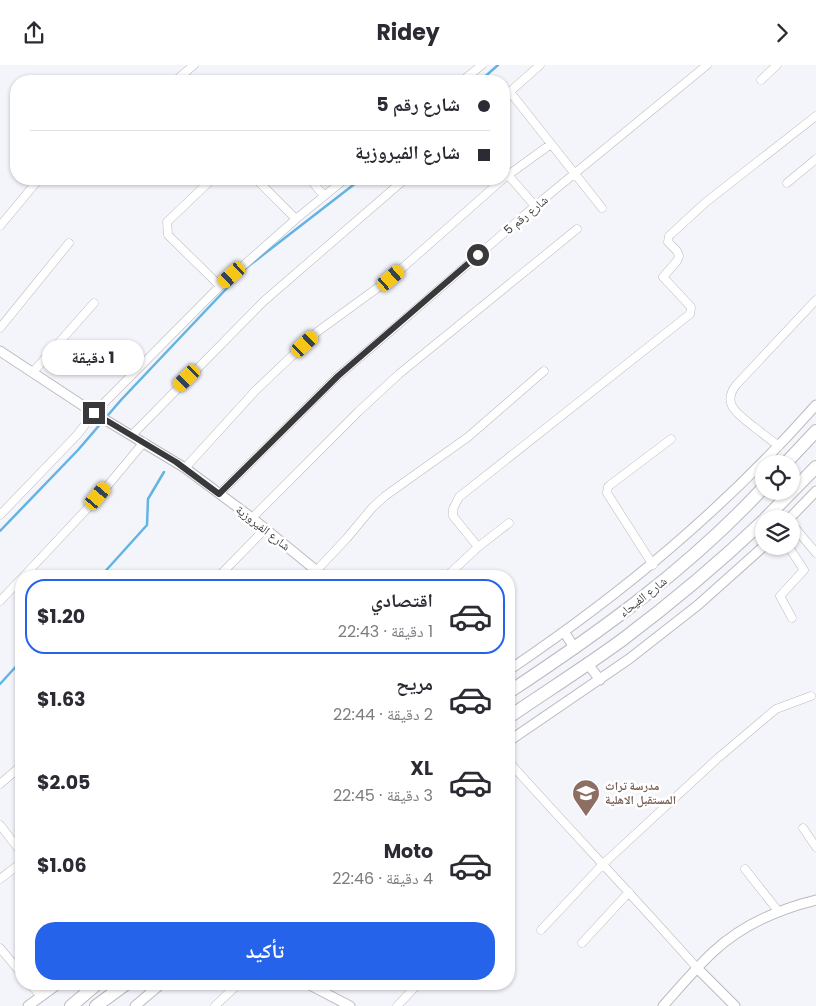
<!DOCTYPE html>
<html lang="ar">
<meta charset="utf-8">
<style>
body{margin:0;font-family:Poppins,"Noto Naskh Arabic",sans-serif;background:#f7f7f7;color:#2b2b33;direction:rtl;height:100vh;display:flex;flex-direction:column;font-size:19px;white-space:nowrap}
*{box-sizing:border-box;margin:0}
p{font-size:16px;color:#7c7c81}
.icon{flex:none;width:28px;height:28px;fill:none;stroke:currentColor;stroke-width:2;stroke-linecap:round;stroke-linejoin:round}
.map{position:relative;flex:1;overflow:hidden;direction:ltr}
.drawer{position:absolute;left:15px;top:505px;width:500px;height:420px;display:flex;flex-direction:column;background:#fff;border-radius:20px;box-shadow:0 1px 4px #0004;direction:rtl}
.drawer>*{flex:none}
.top-card{position:absolute;left:10px;top:10px;width:500px;height:110px;border-radius:20px;box-shadow:0 1px 4px #0004;direction:rtl;display:grid;align-content:center;height:110px;padding:0 20px;background:#fff}
.buttons{position:absolute;left:755px;top:390px;display:grid;gap:10px}
.buttons a{display:grid;place-items:center;width:45px;height:45px;border-radius:50%;background:#fff;box-shadow:0 1px 4px #0004;font-size:25px}
.end{position:absolute;width:22px;height:22px;margin:-11px;border:6px solid #39393b;background:#fff;box-shadow:0 0 0 2px #fff}
.from{border-radius:50%}
.bubble{position:absolute;height:35px;border-radius:18px;background:#fff;box-shadow:0 1px 4px #0004;font-size:16px;font-weight:700;line-height:35px;text-align:center;direction:rtl}
.car{position:absolute;width:15px;height:30px;margin:-15px -8px;border-radius:6px;box-shadow:0 0 4px 1px #0007;background:linear-gradient(#f5c518 24%,#345 0 40%,#f5c518 0 76%,#345 0 86%,#f5c518 0)}
.top-card b{display:flex;align-items:center;gap:18px;height:48px;font-size:19px}
.top-card b+b{border-top:1px solid #e1e1e2}
.top-card i{width:12px;height:12px;background:#2b2b33}
ul{padding:9px 0 0;list-style:none}
li{display:flex;align-items:center;gap:15px;height:75px;margin:0 10px 8px;padding:0 10px;border:2px solid transparent;border-radius:20px}
li div{flex:1}
li b{display:block;font-size:19px}
li em{font-style:normal;font-weight:700}
li.active{border-color:#2563eb}
li>.icon{width:45px;height:45px;stroke-width:1.5}
.button{display:flex;gap:10px;margin-top:auto;padding:10px 20px}
.button a{flex:1;height:58px;border-radius:20px;background:#2563eb;color:#fff;font-size:20px;font-weight:700;line-height:58px;text-align:center}
header{display:flex;justify-content:space-between;align-items:center;height:65px;padding:0 20px;background:#fff;font-size:22px;font-weight:700}
.map>svg:first-child{display:block}
</style>
<header><svg class="icon" aria-label="forward" viewBox="0 0 24 24"><path d="M9 5l7 7-7 7"/></svg>Ridey<svg class="icon" aria-label="share" viewBox="0 0 24 24"><path d="M12 15V3M7 8l5-5 5 5M5 13v7h14v-7"/></svg></header>
<div class="map">
<svg width="816" height="941" viewBox="0 0 816 941">
<rect width="100%" height="100%" fill="#f4f4fb"/>
<g fill="none" stroke-linecap="round" stroke-linejoin="round">
<path stroke="#63b4e2" stroke-width="2.5" d="M480,16L498,0
M0,466L78,385L121,335L246,203L361,114
M101,511L147,460L148,434L164,407
M0,619L21,596"/>
<g stroke="#babac0" stroke-width="9">
<path id="minor" d="M761,15L777,0
M175,16L194,0
M462,16L482,0
M510,27L602,143
M504,32L540,0
M508,110L535,141
M504,113L551,79
M212,114L167,157L168,170L220,221
M256,114L296,154
M310,114L324,131
M787,118L816,94
M0,161L39,114
M0,263L69,178
M33,307L94,238
M132,370L264,236L405,114
M779,381C770,375 762,368 754,362C739,350 720,339 737,319L816,235
M185,403L256,325L317,267L391,213L503,114
M219,429L338,311L393,264L535,141L707,0
M0,450L77,370L94,348L220,221L296,154L345,114
M252,453L358,347L399,309L577,164
M791,458L816,488
M788,481L804,505L780,531L792,553
M478,482L453,451V444L459,432L690,249L691,242L663,212L677,196L679,191L677,186L668,177L669,171L706,137L816,51
M653,500L607,428L608,422L610,420L671,374
M316,506L347,473L372,443L385,431L468,372L544,306
M24,511L99,431L144,377
M219,511L265,464
M447,511L478,482L509,458
M0,536L21,514
M509,697C571,766 635,833 697,903
M0,719L21,701
M0,760L21,787
M803,763L816,782
M745,804L778,846
M0,814L21,798
M541,865L602,800L718,693L776,644L811,631
M582,878L629,827
M0,883L21,908
M30,919L41,931
M215,941L238,919
M397,941L418,919"/>
</g>
<g stroke="#babac0" stroke-width="11">
<path id="tertiary" d="M0,286L94,348L185,403L252,453L323,511
M789,454L816,426
M565,568L575,584
M588,599L600,615
M509,605C623,528 724,444 816,340
M509,676L629,594L698,540L764,481
M697,903L735,941
M308,919L350,941
M28,941L58,919
M135,941L161,919
M663,941C679,923 695,904 713,887C741,861 779,844 816,835"/>
</g>
<g stroke="#babac0" stroke-width="14">
<path id="trunk" d="M785,399L816,366
M765,454L816,402
M509,627C600,567 689,503 764,422
M509,652C547,626 585,602 622,575C671,538 719,498 764,455
M71,941L97,919
M96,941L126,919"/>
</g>
<use href="#minor" stroke="#fff" stroke-width="8"/>
<use href="#tertiary" stroke="#fff" stroke-width="9"/>
<use href="#trunk" stroke="#fff" stroke-width="12"/>
</g>
<g fill="none" stroke-linecap="round" stroke-linejoin="round">
<path stroke="#39393b" stroke-width="6" d="M94,348L176,397L219,429L338,311L478,190"/>
</g>
<defs>
<g id="school-pin" transform="scale(1.4375)"><path d="M0 17L-7.5 6A9.5 9.5 0 1 1 7.5 6Z" fill="#8d6e63" stroke="#fff"/><path d="M0-5L7-2L0 1L-7-2ZM-4 1L0 2.5L4 1V4Q0 6-4 4Z" fill="#fff"/></g>
</defs>
<g fill-rule="evenodd">
<use href="#school-pin" x="586" y="728"/>
</g>
<g text-anchor="middle" stroke-width="5" stroke-linejoin="round" paint-order="stroke">
<g font-size="12" fill="#39393b" stroke="#fff">
<text transform="translate(526 150) rotate(-40)" y="4">شارع رقم 5</text>
<text transform="translate(263 463) rotate(38)" y="4">شارع الفيروزية</text>
<text transform="translate(643 532) rotate(-38)" y="4">شارع الفيحاء</text>
</g>
<g font-size="12" font-weight="bold" fill="#785e54" stroke="#fff" text-anchor="start">
<text x="605" y="725">مدرسة تراث<tspan x="605" dy="14">المستقبل الاهلية</tspan></text>
</g>
</g>
</svg>
<div class="buttons">
<a><svg class="icon" aria-label="locate" viewBox="0 0 24 24"><circle cx="12" cy="12" r="6"/><path d="M12 2v4M12 18v4M2 12h4M18 12h4"/></svg></a>
<a><svg class="icon" aria-label="layers" viewBox="0 0 24 24"><path d="M12 4l9 5-9 5-9-5zM3 14l9 5 9-5"/></svg></a>
</div>
<i class="end from" style="left:478px;top:190px"></i>
<i class="end" style="left:94px;top:348px"></i>
<div class="bubble" style="left:42px;top:275px;width:102px">1 دقيقة</div>
<i class="car" style="left:232px;top:210px;rotate:228deg"></i>
<i class="car" style="left:391px;top:213px;rotate:49deg"></i>
<i class="car" style="left:305px;top:279px;rotate:47deg"></i>
<i class="car" style="left:187px;top:313px;rotate:225deg"></i>
<i class="car" style="left:98px;top:431px;rotate:40deg"></i>
<div class="top-card">
<b><i class="from"></i>شارع رقم 5</b>
<b><i></i>شارع الفيروزية</b>
</div>
<section class="drawer">
<ul>
<li class="active"><svg class="icon" aria-label="car" viewBox="0 0 24 24"><path d="M5 17H2v-5l4-1 3-4h7l3 4 3 1v5h-3M9 17h6M6 11h13"/><circle cx="7" cy="17" r="2"/><circle cx="17" cy="17" r="2"/></svg><div><b>اقتصادي</b><p>1 دقيقة · 22:43</p></div><em>$1.20</em></li>
<li><svg class="icon" aria-label="car" viewBox="0 0 24 24"><path d="M5 17H2v-5l4-1 3-4h7l3 4 3 1v5h-3M9 17h6M6 11h13"/><circle cx="7" cy="17" r="2"/><circle cx="17" cy="17" r="2"/></svg><div><b>مريح</b><p>2 دقيقة · 22:44</p></div><em>$1.63</em></li>
<li><svg class="icon" aria-label="car" viewBox="0 0 24 24"><path d="M5 17H2v-5l4-1 3-4h7l3 4 3 1v5h-3M9 17h6M6 11h13"/><circle cx="7" cy="17" r="2"/><circle cx="17" cy="17" r="2"/></svg><div><b>XL</b><p>3 دقيقة · 22:45</p></div><em>$2.05</em></li>
<li><svg class="icon" aria-label="car" viewBox="0 0 24 24"><path d="M5 17H2v-5l4-1 3-4h7l3 4 3 1v5h-3M9 17h6M6 11h13"/><circle cx="7" cy="17" r="2"/><circle cx="17" cy="17" r="2"/></svg><div><b>Moto</b><p>4 دقيقة · 22:46</p></div><em>$1.06</em></li>
</ul>
<div class="button"><a>تأكيد</a></div>
</section>
</div>
